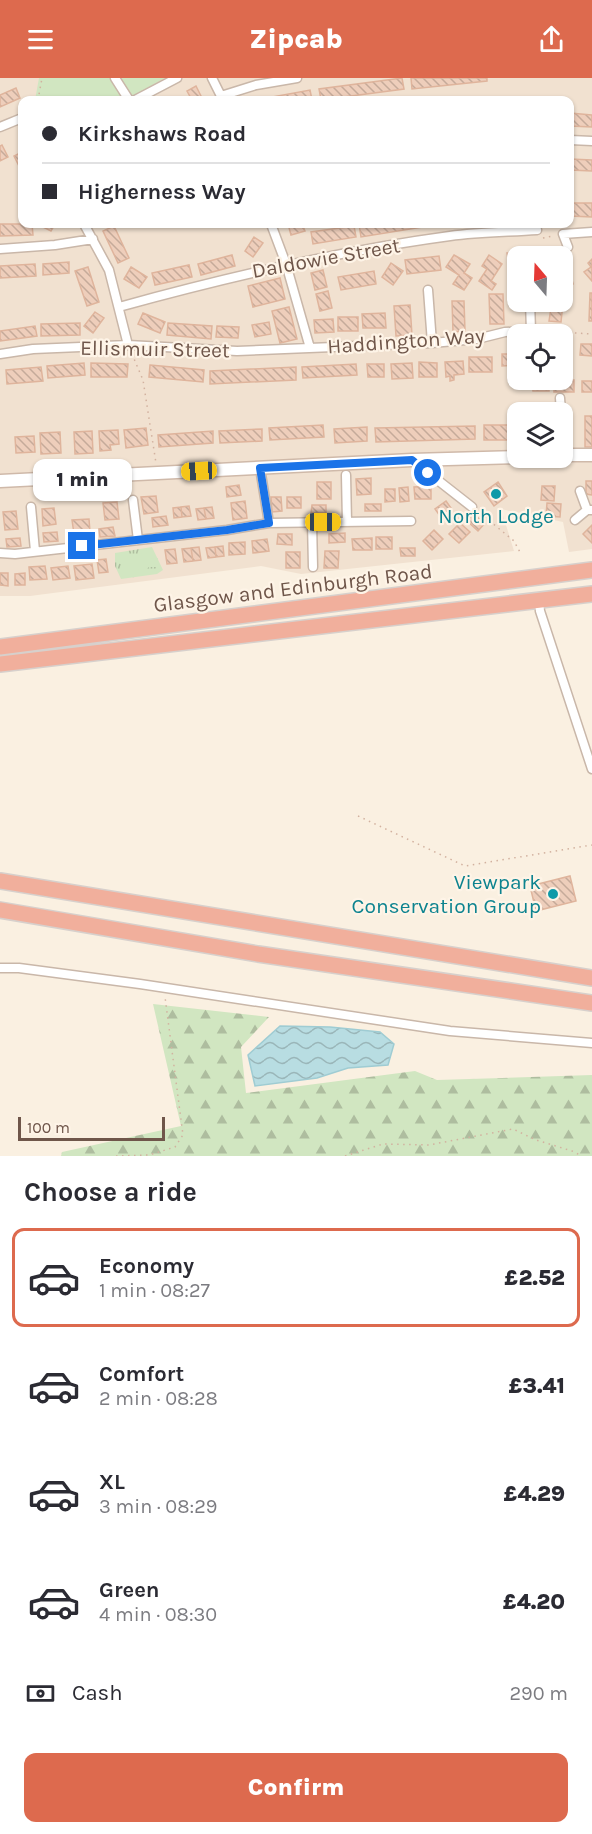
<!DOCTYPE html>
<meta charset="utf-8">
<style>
body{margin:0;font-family:Karla,sans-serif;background:#f2f2f3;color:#2b2b33;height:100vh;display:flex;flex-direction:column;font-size:22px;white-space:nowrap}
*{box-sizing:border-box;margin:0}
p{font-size:20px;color:#7c7c81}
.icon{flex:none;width:33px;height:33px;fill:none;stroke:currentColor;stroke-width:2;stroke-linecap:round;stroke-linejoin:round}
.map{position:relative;height:1078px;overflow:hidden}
.panel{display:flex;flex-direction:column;background:#fff;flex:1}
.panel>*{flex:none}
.banner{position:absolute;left:18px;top:18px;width:556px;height:132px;border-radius:12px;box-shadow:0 2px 4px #0004;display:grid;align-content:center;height:132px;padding:0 24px;background:#fff}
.needle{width:39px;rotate:341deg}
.controls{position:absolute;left:507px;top:168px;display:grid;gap:12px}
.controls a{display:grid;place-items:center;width:66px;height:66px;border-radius:12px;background:#fff;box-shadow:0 2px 4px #0004;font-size:30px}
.scale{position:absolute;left:18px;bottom:15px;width:147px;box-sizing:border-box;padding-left:6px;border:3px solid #6f564a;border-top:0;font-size:16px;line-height:21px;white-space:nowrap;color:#6f564a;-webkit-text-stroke:4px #fef4e7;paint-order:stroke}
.end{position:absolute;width:27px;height:27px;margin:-14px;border:8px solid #1a73e8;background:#fff;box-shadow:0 0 0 3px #fff}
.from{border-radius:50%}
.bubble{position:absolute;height:42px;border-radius:12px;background:#fff;box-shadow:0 2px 4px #0004;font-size:20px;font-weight:800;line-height:42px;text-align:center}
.car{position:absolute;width:18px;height:36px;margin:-18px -9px;border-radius:8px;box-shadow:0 0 4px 2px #0007;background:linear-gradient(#f5c518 24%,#345 0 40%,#f5c518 0 76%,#345 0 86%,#f5c518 0)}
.banner b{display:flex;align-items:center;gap:21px;height:57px;font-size:22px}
.banner b+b{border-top:2px solid #e1e1e2}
.banner i{width:15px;height:15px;background:#2b2b33}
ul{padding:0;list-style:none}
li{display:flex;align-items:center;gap:18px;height:99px;margin:0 12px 9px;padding:0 12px;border:3px solid transparent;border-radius:12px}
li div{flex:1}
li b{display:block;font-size:22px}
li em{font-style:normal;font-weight:800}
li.current{border-color:#dd6a4e}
li>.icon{width:54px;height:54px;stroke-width:1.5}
h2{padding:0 24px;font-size:27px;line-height:72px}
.pay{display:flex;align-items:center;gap:15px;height:66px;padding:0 24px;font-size:22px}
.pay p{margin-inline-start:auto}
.primary-button{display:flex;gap:12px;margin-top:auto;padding:12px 24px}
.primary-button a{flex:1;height:69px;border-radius:12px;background:#dd6a4e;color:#fff;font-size:24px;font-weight:800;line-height:69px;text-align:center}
header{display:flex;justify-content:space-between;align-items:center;height:78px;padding:0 24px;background:#dd6a4e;color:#fff;font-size:27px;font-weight:800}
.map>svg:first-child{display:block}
</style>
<header><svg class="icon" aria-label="menu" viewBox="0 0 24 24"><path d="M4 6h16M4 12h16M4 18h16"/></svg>Zipcab<svg class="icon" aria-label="share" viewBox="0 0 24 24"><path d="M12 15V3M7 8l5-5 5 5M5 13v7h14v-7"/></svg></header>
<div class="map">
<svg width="592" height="1078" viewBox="0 0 592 1078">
<defs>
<pattern id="grass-tufts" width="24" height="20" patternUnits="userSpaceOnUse" patternTransform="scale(1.5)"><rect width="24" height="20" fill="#d1e6c1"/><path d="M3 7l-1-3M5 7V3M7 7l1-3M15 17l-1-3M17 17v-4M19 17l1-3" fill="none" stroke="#aebd9f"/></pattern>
<pattern id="forest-firs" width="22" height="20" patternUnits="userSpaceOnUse" patternTransform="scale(1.5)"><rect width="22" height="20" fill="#d1e6c1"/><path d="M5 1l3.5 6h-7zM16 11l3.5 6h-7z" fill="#aebd9f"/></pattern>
<pattern id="water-waves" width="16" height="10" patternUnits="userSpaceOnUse" patternTransform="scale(1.5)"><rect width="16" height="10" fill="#b8dde2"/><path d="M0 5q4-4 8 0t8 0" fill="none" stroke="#9ab6b9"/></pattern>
<pattern id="building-back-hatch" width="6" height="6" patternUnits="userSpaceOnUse" patternTransform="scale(1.5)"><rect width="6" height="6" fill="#eecebb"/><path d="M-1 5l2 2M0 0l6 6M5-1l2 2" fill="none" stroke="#c5aa9a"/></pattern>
</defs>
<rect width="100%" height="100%" fill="#faf0e1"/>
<path fill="#f1e1d0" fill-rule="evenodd" d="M0,0H592V471L569,474L563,444L501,431L514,473L301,496L261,488L30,518H0ZM22,22H570V146H22ZM518,178H562V224H518ZM518,256H562V302H518ZM518,334H562V380H518Z"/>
<path fill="url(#grass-tufts)" d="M152,469L163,492L157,496L121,501L115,488V475Z"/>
<path fill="url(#forest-firs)" d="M153,926L269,939L241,969L246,1015L415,993L437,1002L592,997V1078H61L62,1074L181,1048Z"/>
<path fill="#d1e6c1" d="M39,0H165L126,22H35Z
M141,475L147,476L151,481L158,480V489H149L144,493L138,491L134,486V480Z"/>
<path fill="url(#water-waves)" stroke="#9fccd3" stroke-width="1.5" d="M280,948L330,949L380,954L394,966L388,987L348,990L317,1000L255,1008L248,977Z"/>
<path fill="url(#building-back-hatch)" stroke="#dfb49c" stroke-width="1.5" d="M402,0L404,11L321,22L319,11Z
M411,0H487V3L412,11Z
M196,8L203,22H192L187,13Z
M16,10L20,20L0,29V17Z
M310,12L312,22H256Z
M570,35L592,37V49L570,48Z
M2,67L8,79L0,83V68Z
M22,74V94L14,78Z
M570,81L592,82V93L570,92Z
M570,125H592V139L570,138Z
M0,146H32L33,157L0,158Z
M43,146H55L51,153L41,148Z
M288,146H302L305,153L291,157Z
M359,146H434L435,147L361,159Z
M114,148L129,180L118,185L103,153Z
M354,148L356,159L313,166L311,154Z
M254,159L263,165L253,179L245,173Z
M533,173L534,178H518V187L509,188L507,175Z
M232,177L235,188L201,197L198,186Z
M454,177L470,186L464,195L472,200L464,212L453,206L459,197L446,189Z
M489,177L502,186L491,203L496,206L492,212L479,203L487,191L482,188Z
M439,178L441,192L407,196L405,182Z
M592,181V203L584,194L591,189L588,185Z
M69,184V195L43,197V186Z
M391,185L403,193L393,207L382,199Z
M35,186L36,198L0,200V188Z
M189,187L192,199L155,207L152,195Z
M88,189L99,224L87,228L75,193Z
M131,189L147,199L139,210L124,201Z
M569,190L573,206L562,209V192Z
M323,192L327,209L315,212L311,195Z
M374,193L376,206L341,212L338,199Z
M280,200L285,221L253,229L248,208Z
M328,213L332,230L320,233L316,216Z
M590,215H592V243H589Z
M489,216H503L504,246H490Z
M562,216H564L561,244L549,243L552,224H562Z
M452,223H464L465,253L453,254Z
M410,227L412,257L396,258L394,228Z
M289,229L297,261L280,265L272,233Z
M95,234L104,240L93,255L84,248Z
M143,235L165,244L160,255L138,246Z
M385,235L386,250H363L362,236Z
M338,239H358V253H338Z
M333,241L334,254L315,255L314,242Z
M269,244L271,256L255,259L252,247Z
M80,245V257L41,258V246Z
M168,245L212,248L211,261L167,257Z
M35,248L37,258L0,263V253Z
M217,248L239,249L238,260L216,259Z
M562,264H572L571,277H562Z
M581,266H592V278L580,277Z
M502,276H518V287L502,288Z
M469,279H492V294H469Z
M463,283L464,296L454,297V302L450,303V298L446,299L445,284Z
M419,284L437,285V299H419Z
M84,285L85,297L48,300L47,288Z
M91,285L128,286L127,299H91Z
M412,285L413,300L392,301L391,286Z
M356,286L357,297L303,300L302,289Z
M367,286H384V299H368Z
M150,287L204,292L203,304L149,299Z
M41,289L43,303L7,306L6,292Z
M296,289V302L210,306V293Z
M532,302H549V313H533Z
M574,302V314H554V303Z
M582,303H592V314H582Z
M585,338H592V369H585Z
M323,347L324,359L270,362L269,350Z
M484,347H508V362H484Z
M475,348V361L376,364L375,350Z
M367,349V363L335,365L334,351Z
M146,350L148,367L126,370L124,352Z
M262,351V363L220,365L219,353Z
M118,352L119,366L110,367L111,372L100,373L99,353Z
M92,353L93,375L75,376L74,354Z
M213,353V365L159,369L158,357Z
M60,354L61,375L41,376L40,355Z
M34,358L35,374L16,375L15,359Z
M371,400V416L357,417L356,401Z
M586,403H592V417L586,416Z
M317,404H331V421H317Z
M498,404L507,418L494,428L484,414Z
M239,407L241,417L227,419L226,409Z
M431,408V421H415L414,409Z
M542,408H555L554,423L541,422Z
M408,409L409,423L400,424L399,410Z
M385,411H395V423L385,424Z
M156,418L158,434L144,436L141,419Z
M271,419H281L282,433L272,434Z
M287,419H301V430H287Z
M245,423L247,440L233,442L231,425Z
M446,423L451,430L440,438L435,431Z
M117,424L119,441L105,442L103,425Z
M547,425L561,426L560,439L546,438Z
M365,426H381V433H365Z
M312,427H326V435H311Z
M189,428L191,438L182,439L181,429Z
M181,429L182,439L174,440L173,430Z
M212,429L214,440L206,441L204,430Z
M54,430L56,446L43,448L42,431Z
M204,430L206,441L198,442L196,431Z
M16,433L18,451L5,452L3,434Z
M473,436L485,445L478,453L467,443Z
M166,438L168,447L153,449L152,440Z
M89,441L90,454L74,456L72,442Z
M460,445L470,454L459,465L449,456Z
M592,447V465L583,456Z
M113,449L115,458L100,459L99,451Z
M434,452L443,461L432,472L423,463Z
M57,454L58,463L44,464L43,455Z
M345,455V464L329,465V456Z
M278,456H292V467L277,466Z
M376,459H392V471H376Z
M20,460L21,468L7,469L6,461Z
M372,460V472H353L352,461Z
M267,461L269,473L253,475L252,463Z
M245,464V476L229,477V465Z
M223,468L224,478L216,479L215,469Z
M199,469L201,482L193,483L191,470Z
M215,469L216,479L208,480L206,470Z
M191,470L193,483L184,484L182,471Z
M400,470H415V478H401Z
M175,471L177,485L167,486L165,472Z
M325,473H339L338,490H324Z
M286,474H300V490H286Z
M106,481L108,494L99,495L97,482Z
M92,486L94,500L76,502L74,488Z
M45,488L47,501L30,502L29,489Z
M68,488L70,500L53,502L51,490Z
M0,495H8V508L0,507Z
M25,495V507H15V496Z
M570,798L576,823L536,833L530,808Z"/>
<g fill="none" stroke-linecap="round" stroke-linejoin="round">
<g stroke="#c9b7a9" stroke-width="11">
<path id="street" d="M115,0L129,22
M212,0L223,22
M221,18L256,7L297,0
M135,22L177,0
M0,49L22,40
M570,62L592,63
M84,146L109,192L128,267
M271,146L286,186L310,270
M568,169L563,156L592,154
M0,171L55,167L93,161
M428,212L432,265
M530,224L531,253
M119,229C228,199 338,173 450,158C479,154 508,154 537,152
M0,276L33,271L128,267L237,273L432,265L477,261L505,254L537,253
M560,320L561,334
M412,382L472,429
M260,390L269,445L411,443
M346,397L347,444
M580,413L587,432H592
M133,422L138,462
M31,429L35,473
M575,442L587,432
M312,444L313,489
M0,475L15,476L227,452L269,445
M539,524L540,533L592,691
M0,890H19L140,906L450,953L592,965"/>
</g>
<g stroke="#cfb9a9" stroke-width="15">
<path id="secondary" d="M562,377H592
M0,403L412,382L518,379"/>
</g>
<g stroke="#d7d0cc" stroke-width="18">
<path id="highway" d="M0,569L592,492
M0,586L592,516
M0,803L592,900
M0,832L258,876L592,925"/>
</g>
<path stroke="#d2b19f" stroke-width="1.5" stroke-dasharray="1.5 4.5" stroke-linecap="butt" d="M38,22L42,0
M543,160L553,158
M545,253L592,256
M132,276L143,302L156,385
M480,435L514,463L521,476
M358,738L465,788L592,767
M116,1078L149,1077L175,1069L183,1057L165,919
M345,1078L383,1066L429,1067L513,1051L536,1062L572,1073L582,1078"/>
<use href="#street" stroke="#fff" stroke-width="8"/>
<use href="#secondary" stroke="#fff" stroke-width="12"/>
<use href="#highway" stroke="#f1af9c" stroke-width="15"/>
</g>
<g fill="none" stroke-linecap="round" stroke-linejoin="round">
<path stroke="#1a73e8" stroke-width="8" d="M82,468L227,452L269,445L260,390L412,382L428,395"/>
</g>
<g fill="#0f9aa8" stroke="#fef4e7" stroke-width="2">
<circle cx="496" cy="416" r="6"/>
<circle cx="553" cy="816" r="6"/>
</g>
<g text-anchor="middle" stroke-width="4.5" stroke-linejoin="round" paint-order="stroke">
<g font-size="21" fill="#6f564a" stroke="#fef4e7">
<text transform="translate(326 180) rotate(-10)" y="7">Daldowie Street</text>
<text transform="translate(406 263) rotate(-4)" y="7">Haddington Way</text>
<text transform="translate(155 271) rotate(1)" y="7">Ellismuir Street</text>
<text transform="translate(293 510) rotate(-7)" y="7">Glasgow and Edinburgh Road</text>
</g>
<g font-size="21" fill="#0d838f" stroke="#fef4e7">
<text x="496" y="445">North Lodge</text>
<text x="541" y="811" text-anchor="end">Viewpark<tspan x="541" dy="24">Conservation Group</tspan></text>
</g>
</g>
</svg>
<div class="controls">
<a><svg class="needle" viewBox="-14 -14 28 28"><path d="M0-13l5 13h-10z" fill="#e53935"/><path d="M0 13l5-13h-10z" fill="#7c7c81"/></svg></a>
<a><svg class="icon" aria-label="locate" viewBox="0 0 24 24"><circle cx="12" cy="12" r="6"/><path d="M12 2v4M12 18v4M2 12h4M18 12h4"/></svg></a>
<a><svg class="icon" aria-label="layers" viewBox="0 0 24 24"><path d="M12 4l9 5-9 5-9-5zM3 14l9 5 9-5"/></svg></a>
</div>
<div class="scale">100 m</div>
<i class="end from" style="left:428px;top:395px"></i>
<i class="end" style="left:82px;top:468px"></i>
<div class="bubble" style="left:33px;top:381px;width:99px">1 min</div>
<i class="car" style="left:199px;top:393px;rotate:267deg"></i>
<i class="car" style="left:323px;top:444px;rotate:90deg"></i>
<div class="banner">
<b><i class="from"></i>Kirkshaws Road</b>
<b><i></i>Higherness Way</b>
</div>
</div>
<section class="panel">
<h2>Choose a ride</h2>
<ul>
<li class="current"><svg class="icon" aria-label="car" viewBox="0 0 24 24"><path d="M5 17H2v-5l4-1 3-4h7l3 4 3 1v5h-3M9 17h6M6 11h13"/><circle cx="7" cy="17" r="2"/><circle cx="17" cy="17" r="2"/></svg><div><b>Economy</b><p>1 min · 08:27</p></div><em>£2.52</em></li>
<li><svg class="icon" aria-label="car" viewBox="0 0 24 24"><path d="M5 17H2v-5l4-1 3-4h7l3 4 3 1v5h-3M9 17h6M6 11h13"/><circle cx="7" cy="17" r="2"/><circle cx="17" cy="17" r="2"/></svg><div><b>Comfort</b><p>2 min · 08:28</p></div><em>£3.41</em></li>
<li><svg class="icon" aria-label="car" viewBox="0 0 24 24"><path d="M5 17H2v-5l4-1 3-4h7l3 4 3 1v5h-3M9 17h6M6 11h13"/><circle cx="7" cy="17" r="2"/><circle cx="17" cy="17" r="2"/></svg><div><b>XL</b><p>3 min · 08:29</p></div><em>£4.29</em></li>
<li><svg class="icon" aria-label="car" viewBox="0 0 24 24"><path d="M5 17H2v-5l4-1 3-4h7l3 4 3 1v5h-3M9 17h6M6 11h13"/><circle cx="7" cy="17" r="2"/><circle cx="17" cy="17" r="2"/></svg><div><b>Green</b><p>4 min · 08:30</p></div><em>£4.20</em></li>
</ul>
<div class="pay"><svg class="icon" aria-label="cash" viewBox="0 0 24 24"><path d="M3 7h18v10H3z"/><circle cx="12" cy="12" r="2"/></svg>Cash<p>290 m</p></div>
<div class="primary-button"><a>Confirm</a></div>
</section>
